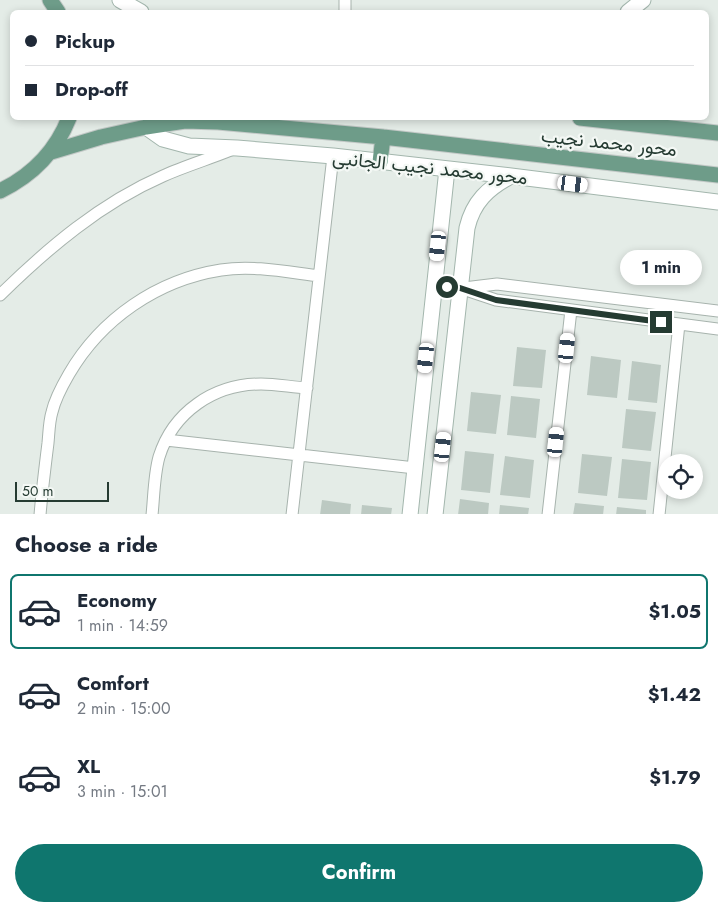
<!DOCTYPE html>
<meta charset="utf-8">
<style>
body{margin:0;font-family:Jost,Vazirmatn,sans-serif;background:#f2f2f3;color:#1f2937;height:100vh;display:flex;flex-direction:column;font-size:19px;white-space:nowrap}
*{box-sizing:border-box;margin:0}
p{font-size:16px;color:#747a83}
.icon{flex:none;width:28px;height:28px;fill:none;stroke:currentColor;stroke-width:2;stroke-linecap:round;stroke-linejoin:round}
.map{position:relative;height:514px;overflow:hidden}
.panel{display:flex;flex-direction:column;background:#fff;flex:1}
.panel>*{flex:none}
.top-card{position:absolute;left:10px;top:10px;width:699px;height:110px;border-radius:8px;box-shadow:0 2px 8px #0003;display:grid;align-content:center;height:110px;padding:0 15px;background:#fff}
.buttons{position:absolute;left:658px;top:454px;display:grid;gap:10px}
.buttons a{display:grid;place-items:center;width:45px;height:45px;border-radius:50%;background:#fff;box-shadow:0 2px 8px #0003;font-size:25px}
.scale{position:absolute;left:15px;bottom:12px;width:94px;box-sizing:border-box;padding-left:5px;border:2px solid #253b32;border-top:0;font-size:14px;line-height:18px;white-space:nowrap;color:#253b32;-webkit-text-stroke:4px #f4f8f5;paint-order:stroke}
.end{position:absolute;width:22px;height:22px;margin:-11px;border:6px solid #253b32;background:#fff;box-shadow:0 0 0 2px #fff}
.from{border-radius:50%}
.bubble{position:absolute;height:35px;border-radius:18px;background:#fff;box-shadow:0 2px 8px #0003;font-size:16px;font-weight:700;line-height:35px;text-align:center}
.car{position:absolute;width:15px;height:30px;margin:-15px -8px;border-radius:6px;box-shadow:0 0 4px 1px #0007;background:linear-gradient(#fff 24%,#345 0 40%,#fff 0 76%,#345 0 86%,#fff 0)}
.top-card b{display:flex;align-items:center;gap:18px;height:48px;font-size:19px}
.top-card b+b{border-top:1px solid #e0e1e3}
.top-card i{width:12px;height:12px;background:#1f2937}
ul{padding:0;list-style:none}
li{display:flex;align-items:center;gap:15px;height:75px;margin:0 10px 8px;padding:0 5px;border:2px solid transparent;border-radius:8px}
li div{flex:1}
li b{display:block;font-size:19px}
li em{font-style:normal;font-weight:700}
li.selected{border-color:#0f766e}
li>.icon{width:45px;height:45px;stroke-width:1.5}
h2{padding:0 15px;font-size:22px;line-height:60px}
.cta{display:flex;gap:10px;margin-top:auto;padding:10px 15px}
.cta a{flex:1;height:58px;border-radius:30px;background:#0f766e;color:#fff;font-size:20px;font-weight:700;line-height:58px;text-align:center}
.map>svg:first-child{display:block}
</style>
<div class="map">
<svg width="718" height="515" viewBox="0 0 718 515">
<rect width="100%" height="100%" fill="#e4ece7"/>
<path fill="#bcc9c2" d="M517,347L546,350L542,388L513,386Z
M591,356L621,360L617,398L587,395Z
M632,361L661,365L657,403L628,400Z
M471,392L501,395L496,434L467,431Z
M511,396L540,399L536,438L507,435Z
M626,409L656,412L651,451L622,448Z
M465,451L494,454L490,493L461,490Z
M582,454L612,457L607,496L578,493Z
M505,456L534,460L530,498L500,495Z
M622,459L651,462L647,500L618,498Z
M460,499L489,503L488,515H458Z
M322,500L351,504L350,515H320Z
M575,503L604,506L603,515H573Z
M362,505L392,508L391,515H361Z
M500,505L529,508L528,515H499Z
M617,507L646,510V515H616Z"/>
<g fill="none" stroke-linecap="round" stroke-linejoin="round">
<g stroke="#a7b3ad" stroke-width="13">
<path id="street" d="M345,12V0
M434,285L460,288L496,300L718,329
M464,288L497,284L718,311
M0,295C48,248 101,203 163,176C185,166 209,159 231,150
M166,440L415,468
M40,515C42,491 45,467 48,443C49,433 49,422 52,412C55,399 62,386 69,374C101,319 157,280 221,270C253,265 287,272 319,276
M152,515C154,496 154,475 159,457C173,412 214,384 261,384C276,384 291,387 307,388
M292,515L333,156
M548,515L571,310
M659,515L679,324"/>
</g>
<g stroke="#a3b6ad" stroke-width="17">
<path id="secondary" d="M120,0L141,12
M628,12L643,0
M146,127L163,139L189,146L237,148L333,156L511,176L718,202
M410,515L447,169
M435,515L467,228C473,202 488,188 511,176"/>
</g>
<g stroke="#c2c8c6" stroke-width="17">
<path id="primary" d="M50,0L58,12
M580,118L718,133
M51,152L101,137L146,127L185,121L218,122L383,137L718,175
M380,162L383,137
M0,191C33,175 56,151 69,118"/>
</g>
<use href="#street" stroke="#fff" stroke-width="11"/>
<use href="#secondary" stroke="#fff" stroke-width="15"/>
<use href="#primary" stroke="#6e9c89" stroke-width="15"/>
</g>
<g fill="none" stroke-linecap="round" stroke-linejoin="round">
<path stroke="#253b32" stroke-width="6" d="M447,287L460,288L496,300L661,322"/>
</g>
<g text-anchor="middle" stroke-width="4.5" stroke-linejoin="round" paint-order="stroke">
<g font-size="19" fill="#253b32" stroke="#f4f8f5">
<text transform="translate(609 142) rotate(6)" y="7">محور محمد نجيب</text>
<text transform="translate(430 167) rotate(6)" y="7">محور محمد نجيب الجانبى</text>
</g>
</g>
</svg>
<div class="buttons">
<a><svg class="icon" aria-label="locate" viewBox="0 0 24 24"><circle cx="12" cy="12" r="6"/><path d="M12 2v4M12 18v4M2 12h4M18 12h4"/></svg></a>
</div>
<div class="scale">50 m</div>
<i class="end from" style="left:447px;top:287px"></i>
<i class="end" style="left:661px;top:322px"></i>
<div class="bubble" style="left:620px;top:250px;width:82px">1 min</div>
<i class="car" style="left:573px;top:184px;rotate:97deg"></i>
<i class="car" style="left:438px;top:246px;rotate:186deg"></i>
<i class="car" style="left:567px;top:348px;rotate:6deg"></i>
<i class="car" style="left:426px;top:358px;rotate:186deg"></i>
<i class="car" style="left:556px;top:442px;rotate:6deg"></i>
<i class="car" style="left:443px;top:447px;rotate:6deg"></i>
<div class="top-card">
<b><i class="from"></i>Pickup</b>
<b><i></i>Drop-off</b>
</div>
</div>
<section class="panel">
<h2>Choose a ride</h2>
<ul>
<li class="selected"><svg class="icon" aria-label="car" viewBox="0 0 24 24"><path d="M5 17H2v-5l4-1 3-4h7l3 4 3 1v5h-3M9 17h6M6 11h13"/><circle cx="7" cy="17" r="2"/><circle cx="17" cy="17" r="2"/></svg><div><b>Economy</b><p>1 min · 14:59</p></div><em>$1.05</em></li>
<li><svg class="icon" aria-label="car" viewBox="0 0 24 24"><path d="M5 17H2v-5l4-1 3-4h7l3 4 3 1v5h-3M9 17h6M6 11h13"/><circle cx="7" cy="17" r="2"/><circle cx="17" cy="17" r="2"/></svg><div><b>Comfort</b><p>2 min · 15:00</p></div><em>$1.42</em></li>
<li><svg class="icon" aria-label="car" viewBox="0 0 24 24"><path d="M5 17H2v-5l4-1 3-4h7l3 4 3 1v5h-3M9 17h6M6 11h13"/><circle cx="7" cy="17" r="2"/><circle cx="17" cy="17" r="2"/></svg><div><b>XL</b><p>3 min · 15:01</p></div><em>$1.79</em></li>
</ul>
<div class="cta"><a>Confirm</a></div>
</section>
